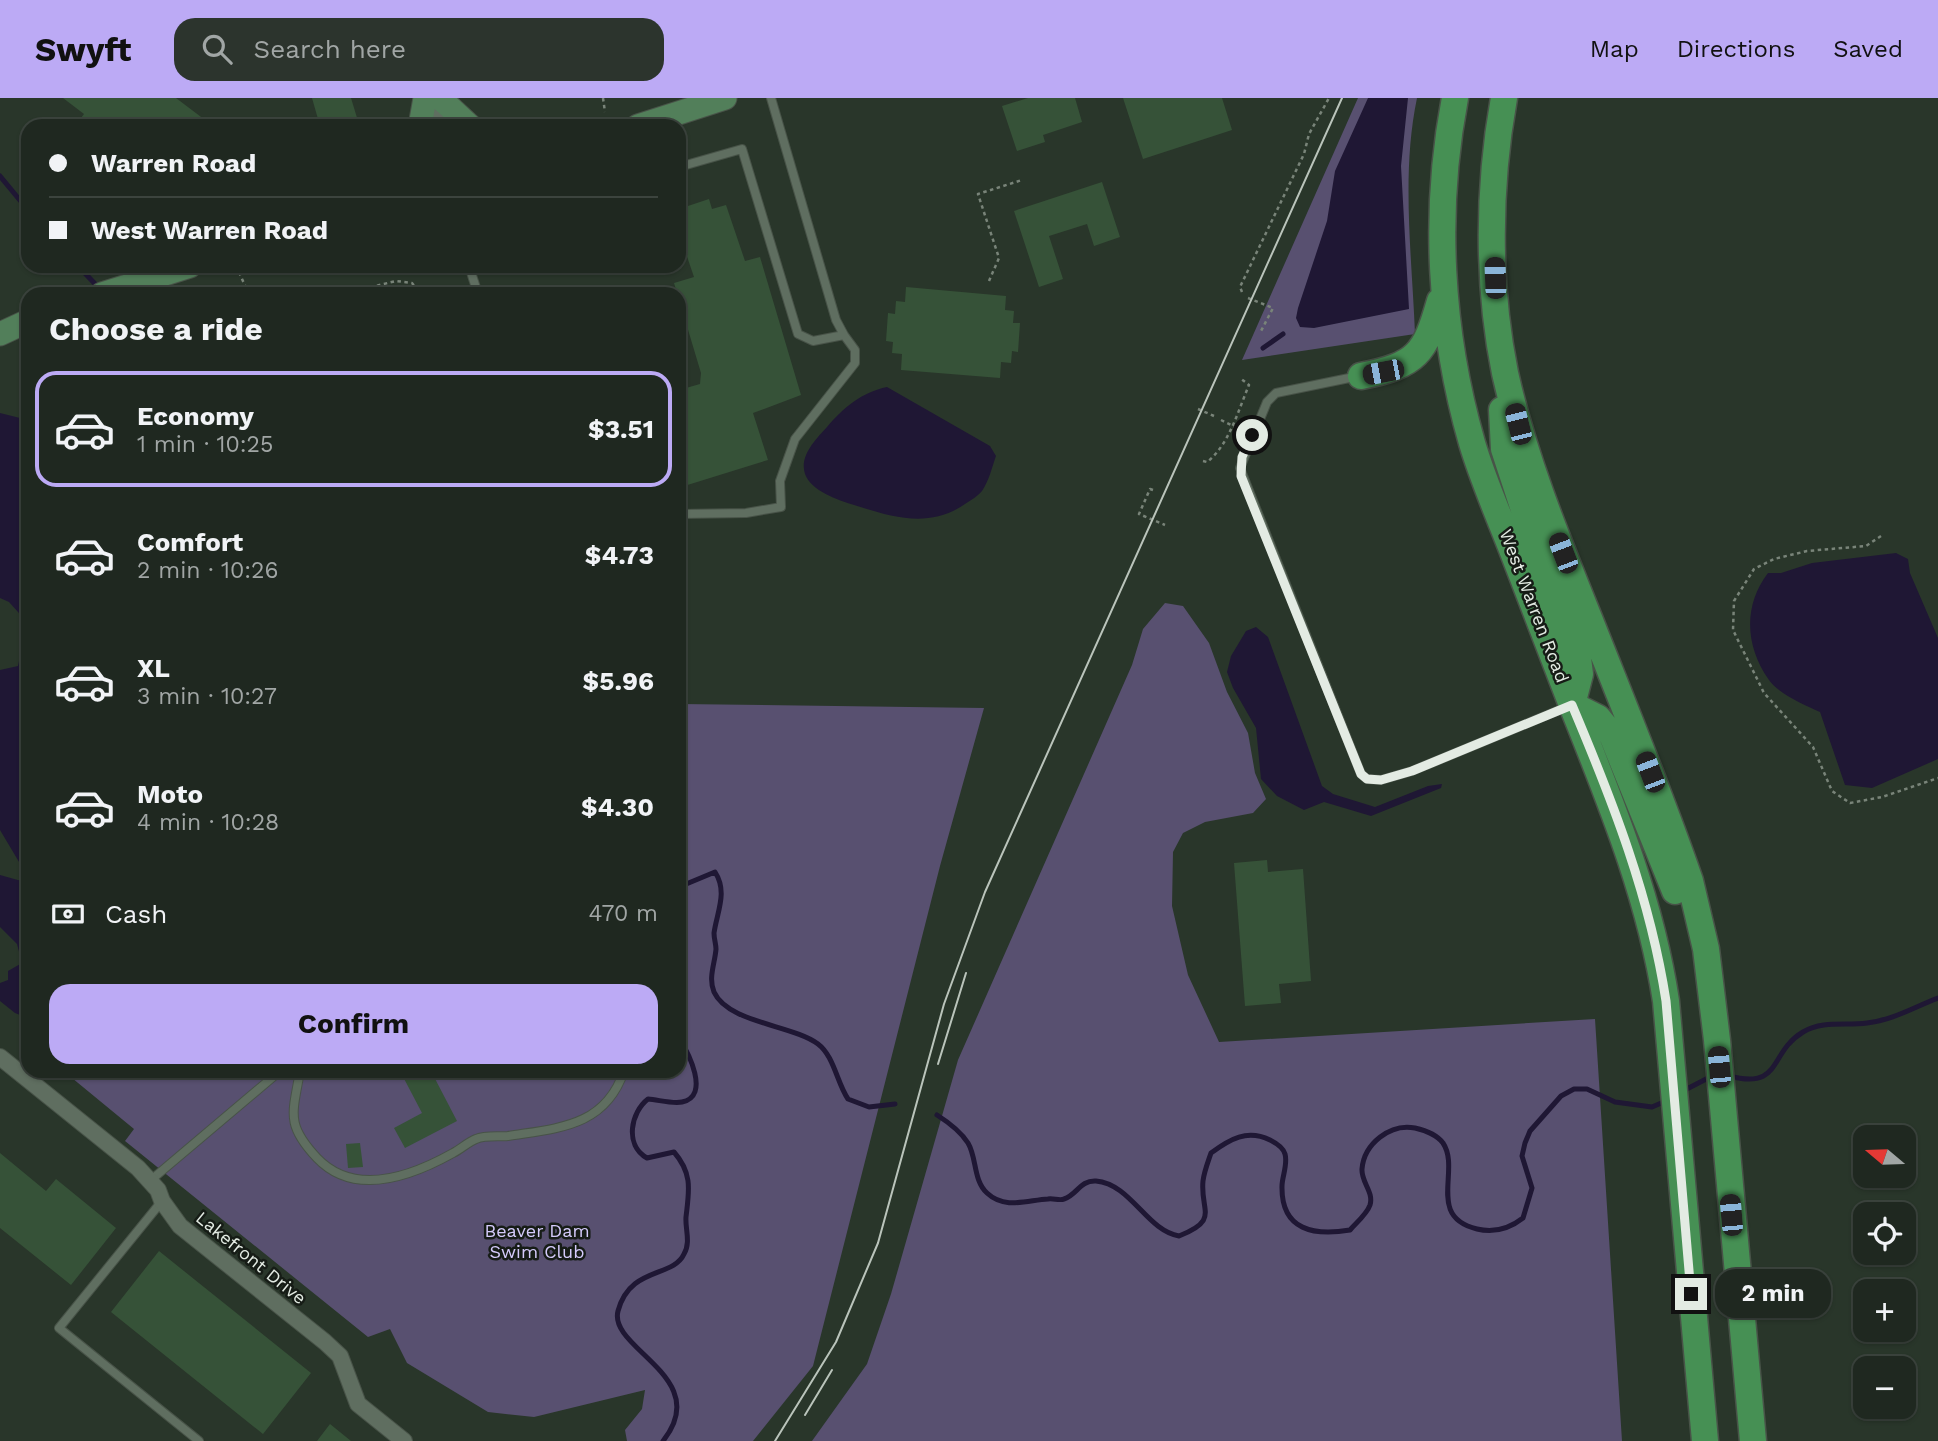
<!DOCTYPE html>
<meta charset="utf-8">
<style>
body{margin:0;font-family:"Work Sans",sans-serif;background:#2c342d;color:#f1f3f6;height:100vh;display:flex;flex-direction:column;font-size:26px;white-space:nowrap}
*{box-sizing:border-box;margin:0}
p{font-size:23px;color:#a1a6a5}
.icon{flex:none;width:38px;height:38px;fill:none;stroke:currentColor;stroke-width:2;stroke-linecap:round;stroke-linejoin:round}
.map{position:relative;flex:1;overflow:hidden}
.sheet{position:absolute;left:21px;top:189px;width:665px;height:791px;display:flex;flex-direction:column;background:#1f2820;border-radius:21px;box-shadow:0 2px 5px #0004,0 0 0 2px #3c443e}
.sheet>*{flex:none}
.hud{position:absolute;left:21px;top:21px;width:665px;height:154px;border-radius:21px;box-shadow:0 2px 5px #0004,0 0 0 2px #3c443e;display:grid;align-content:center;height:154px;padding:0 28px;background:#1f2820}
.needle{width:46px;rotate:289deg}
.buttons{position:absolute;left:1853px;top:1027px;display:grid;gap:14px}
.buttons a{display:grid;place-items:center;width:63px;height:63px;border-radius:14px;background:#1f2820;box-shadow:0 2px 5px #0004,0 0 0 2px #3c443e;font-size:35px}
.end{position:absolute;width:32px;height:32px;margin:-16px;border:9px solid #e3ebe3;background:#111;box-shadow:0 0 0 4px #111}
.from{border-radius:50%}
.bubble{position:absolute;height:49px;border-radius:21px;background:#1f2820;box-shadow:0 2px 5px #0004,0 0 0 2px #3c443e;font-size:23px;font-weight:700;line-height:49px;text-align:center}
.car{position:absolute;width:21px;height:42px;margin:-21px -10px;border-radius:9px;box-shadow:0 0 5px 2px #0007;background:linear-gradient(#222 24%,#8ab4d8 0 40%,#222 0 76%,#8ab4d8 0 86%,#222 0)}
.hud b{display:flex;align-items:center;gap:24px;height:66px;font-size:26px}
.hud b+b{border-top:2px solid #3c443e}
.hud i{width:18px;height:18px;background:#f1f3f6}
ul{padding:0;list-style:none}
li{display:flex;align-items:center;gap:21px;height:116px;margin:0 14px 10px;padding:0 14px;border:4px solid transparent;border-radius:21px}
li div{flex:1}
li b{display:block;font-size:26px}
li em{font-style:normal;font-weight:700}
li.current{border-color:#bcaaf5}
li>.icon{width:63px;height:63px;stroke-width:1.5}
h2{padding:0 28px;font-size:32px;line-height:84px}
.pay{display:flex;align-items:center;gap:18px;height:77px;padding:0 28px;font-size:26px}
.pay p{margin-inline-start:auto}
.action{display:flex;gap:14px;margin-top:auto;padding:14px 28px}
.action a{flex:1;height:80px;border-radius:21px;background:#bcaaf5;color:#111;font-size:28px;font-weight:700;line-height:80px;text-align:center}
header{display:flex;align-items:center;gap:42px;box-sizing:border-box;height:98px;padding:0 35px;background:#bcaaf5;color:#111}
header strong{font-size:33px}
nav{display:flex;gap:38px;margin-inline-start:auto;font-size:24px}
.search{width:490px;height:63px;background:#2c342d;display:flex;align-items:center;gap:18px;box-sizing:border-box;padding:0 24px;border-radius:21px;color:#a1a6a5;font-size:26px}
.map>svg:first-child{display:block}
</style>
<header>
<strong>Swyft</strong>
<div class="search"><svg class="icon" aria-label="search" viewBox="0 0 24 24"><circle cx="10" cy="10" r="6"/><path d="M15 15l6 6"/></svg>Search here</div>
<nav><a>Map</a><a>Directions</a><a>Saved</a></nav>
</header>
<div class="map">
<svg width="1938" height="1343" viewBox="0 0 1938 1343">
<rect width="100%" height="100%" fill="#29362a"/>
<path fill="#585070" d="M1358,0H1417C1401,76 1412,159 1415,236L1242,262Z
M1165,505L1183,508L1209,545L1227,594L1248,635L1255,675L1266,701L1253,715L1205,724L1183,735L1173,754L1172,808L1188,877L1219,944L1595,921L1622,1343H812L867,1266L891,1196L958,962L1132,567L1143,531Z
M679,606L984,610L940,768L813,1268L753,1343H627L625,1332L642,1311L645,1292L534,1319L488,1314L407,1265L390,1231L368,1239L125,1043L134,1031L72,980L78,973H679Z"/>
<path fill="#1f1734" d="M1368,0H1408L1401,68L1409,211L1314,230L1300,229L1296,220L1298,210L1327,123L1335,73Z
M887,289L990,348L996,358C992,369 989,383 982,393C978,398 971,402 965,406C929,431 892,419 854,407C838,402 811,393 805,376C799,358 816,341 827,329C843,310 862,294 887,289Z
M0,315L28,322V779L0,732V572L18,568L27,524L9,504L0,500Z
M1896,455L1908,461L1910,475L1938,540V661L1872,690L1845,687L1820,614C1803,606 1780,597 1769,582C1745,548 1743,508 1768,475H1781L1812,465Z
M1256,529L1268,539L1322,688L1333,696L1375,709L1428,688L1442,686L1441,690L1371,718L1324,704L1304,712L1277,698L1261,681L1256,630L1233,590L1227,574L1231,558L1246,533Z
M0,777L25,784L28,781V920L15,915L0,903V885L8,882V873L22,865L17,846L0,829Z"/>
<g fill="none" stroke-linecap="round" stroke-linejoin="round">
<path stroke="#1f1734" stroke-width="5" d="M0,78L28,112
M78,168L100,191
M1263,250L1283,236
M679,789L715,774C728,794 717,814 714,835C714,841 716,846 716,851C715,865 708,880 714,894C728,925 793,927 818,946C834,958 837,985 848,1001L869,1009L895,1006
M1729,978C1783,992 1768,955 1803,934C1823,922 1846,928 1867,925C1893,922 1914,909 1938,900
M1681,994L1712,978
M937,1017C948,1024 961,1034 968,1045C977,1060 973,1082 987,1095C1005,1112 1028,1102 1048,1101C1053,1100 1060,1103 1064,1101C1077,1097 1080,1082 1096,1083C1131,1086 1147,1133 1179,1138C1220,1122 1200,1113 1203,1083C1204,1074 1208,1064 1211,1055C1230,1041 1247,1031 1270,1042C1276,1045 1283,1049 1285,1056C1288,1066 1282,1079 1282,1088C1281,1133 1315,1138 1350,1132C1356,1125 1367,1116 1370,1107C1374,1094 1361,1084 1362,1071C1364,1046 1390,1025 1415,1030C1424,1032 1437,1037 1443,1045C1461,1072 1426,1119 1477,1131C1494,1135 1509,1131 1523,1120L1532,1090L1522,1058L1525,1045L1530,1033L1561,998L1574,991H1587L1615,1004L1652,1009L1666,1003
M663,1343C714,1279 608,1251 618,1213C630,1168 673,1180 684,1156C691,1144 685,1131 686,1119C689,1093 693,1076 674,1054L647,1060C624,1047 631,1014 648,1001C659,1002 673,1006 682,1004C711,998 688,954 679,940"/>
</g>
<path fill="#365238" d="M63,0H176L213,28H75L84,16Z
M312,0H351L358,23L340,28H320Z
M1028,0H1075L1082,24L1043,37L1045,44L1017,53L1002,8Z
M1123,0H1222L1232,32L1143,61Z
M1102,84L1120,139L1094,148L1087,126L1049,138L1063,181L1039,189L1014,113Z
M709,101L712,111L726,107L745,163L760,159L801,297L753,315L768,362L681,389L679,292L700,286L701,275L674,185L694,179L679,135V111Z
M906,189L1006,198L1005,212L1014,213L1013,225H1020L1018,254L1012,253L1011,265L1001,264L1000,280L901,272L902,256L892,255L893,244L886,243L888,215L895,216L896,203L905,204Z
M1267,762L1268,774L1303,771L1311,883L1279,886L1281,905L1245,908L1234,765Z
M400,973H431L457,1023L405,1050L394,1030L422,1015Z
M360,1045L363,1069L348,1070L346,1046Z
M0,1055L46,1093L56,1081L116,1130L71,1187L0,1130Z
M159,1153L311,1275L263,1336L111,1214Z
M330,1326L351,1343H317Z"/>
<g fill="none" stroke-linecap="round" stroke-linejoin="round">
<g stroke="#485348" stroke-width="10">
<path id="service" d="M771,0L836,222L844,237
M679,69L742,51L798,236L813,243L844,237L855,252V265L795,341L780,383L781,409L746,415L679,416
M469,168L478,196
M1359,278L1276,295L1267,304L1240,370L1361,676L1367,681L1381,682L1412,673L1569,608
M300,973C293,1015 285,1026 317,1060C355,1100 412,1078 453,1055C461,1051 468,1044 476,1041C485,1037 498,1039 508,1038C558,1030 605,1029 624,973
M151,1082L280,973
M162,1103L59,1230L199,1343"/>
</g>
<g stroke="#485348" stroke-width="18">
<path id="minor" d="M0,959L138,1070L158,1092L162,1103L180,1128L325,1244L340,1258L358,1306L404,1343"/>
</g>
<g stroke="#485348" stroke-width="24">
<path id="tertiary" d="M431,0L439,28"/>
</g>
<g stroke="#485348" stroke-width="25">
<path id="secondary" d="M440,0L470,28
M420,28L425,0
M638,28L725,0
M102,196L190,168
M0,236L28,223"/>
</g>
<g stroke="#485348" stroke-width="29">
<path id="primary" d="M1455,0C1433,114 1440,234 1472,345C1483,382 1499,418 1513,454C1533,505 1552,556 1572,607C1611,705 1650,799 1666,903L1705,1343
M1504,0C1488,88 1487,187 1505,275C1524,361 1558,443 1591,525C1625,611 1660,696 1690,783L1706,851L1717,942L1753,1343
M1361,278C1417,267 1425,256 1440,203
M1502,312L1504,351L1532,436L1577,552L1580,576L1572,607
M1572,607L1598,620L1612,637L1675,793"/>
</g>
<path stroke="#798479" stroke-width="2.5" stroke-dasharray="3.5 3.5" stroke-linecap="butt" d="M603,0L605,14
M236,168L249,196
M989,183L999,160L978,96L1022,82
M1242,194L1240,189L1304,56L1309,36L1329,0
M343,196L396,183L412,185L421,196
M1248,200L1273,210L1260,235
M1198,311L1214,318
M1221,322L1243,333
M1203,363L1207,364C1229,347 1238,313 1249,287L1240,280
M1153,392L1150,391L1139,416L1165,427
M1881,438L1866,448L1807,453L1774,461L1754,471L1734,503L1733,532L1764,595L1813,649L1832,693L1850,705L1882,699L1938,680"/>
<use href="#service" stroke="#5f6e60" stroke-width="8"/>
<use href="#minor" stroke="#5f6e60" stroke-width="16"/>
<use href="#tertiary" stroke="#5f6e60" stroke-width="21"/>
<use href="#secondary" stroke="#527f5a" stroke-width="23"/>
<use href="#primary" stroke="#469054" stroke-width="26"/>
<path stroke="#bac4bb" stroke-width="2" d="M938,966L966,875
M805,1317L832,1272
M775,1343L836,1244L878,1145L944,906L985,794L1342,0"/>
</g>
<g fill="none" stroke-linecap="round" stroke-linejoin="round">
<path stroke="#e3ebe3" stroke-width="9" d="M1252,337L1242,359L1241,378L1361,676L1367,681L1381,682L1412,673L1572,607C1613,704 1650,799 1666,903L1691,1196"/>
</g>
<g text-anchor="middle" stroke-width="5" stroke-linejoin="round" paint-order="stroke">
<g font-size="18" fill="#e3ebe3" stroke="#161c16">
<text transform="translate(1534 508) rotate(69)" y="6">West Warren Road</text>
<text transform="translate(251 1160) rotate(39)" y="6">Lakefront Drive</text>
</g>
<g font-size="18" fill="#d5cbfb" stroke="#161c16">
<text x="537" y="1139">Beaver Dam<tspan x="537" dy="21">Swim Club</tspan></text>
</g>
</g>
</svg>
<div class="buttons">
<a><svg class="needle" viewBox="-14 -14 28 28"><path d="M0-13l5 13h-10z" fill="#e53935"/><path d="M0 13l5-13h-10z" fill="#a1a6a5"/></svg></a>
<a><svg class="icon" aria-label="locate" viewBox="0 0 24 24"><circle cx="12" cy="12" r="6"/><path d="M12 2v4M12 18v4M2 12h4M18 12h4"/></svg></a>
<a>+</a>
<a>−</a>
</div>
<i class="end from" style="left:1252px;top:337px"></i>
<i class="end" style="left:1691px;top:1196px"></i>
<div class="bubble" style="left:1715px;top:1171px;width:116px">2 min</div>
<i class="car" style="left:1495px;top:180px;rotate:358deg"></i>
<i class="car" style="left:1383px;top:274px;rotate:259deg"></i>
<i class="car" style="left:1518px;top:326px;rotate:346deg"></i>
<i class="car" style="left:1563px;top:455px;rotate:339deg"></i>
<i class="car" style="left:1650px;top:674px;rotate:339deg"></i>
<i class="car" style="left:1719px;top:969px;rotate:355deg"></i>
<i class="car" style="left:1731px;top:1117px;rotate:355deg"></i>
<div class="hud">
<b><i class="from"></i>Warren Road</b>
<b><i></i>West Warren Road</b>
</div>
<section class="sheet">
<h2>Choose a ride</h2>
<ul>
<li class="current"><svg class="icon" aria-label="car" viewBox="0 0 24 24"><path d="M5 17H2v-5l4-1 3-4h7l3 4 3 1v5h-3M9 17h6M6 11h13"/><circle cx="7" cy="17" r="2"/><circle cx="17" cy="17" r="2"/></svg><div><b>Economy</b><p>1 min · 10:25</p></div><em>$3.51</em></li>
<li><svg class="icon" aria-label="car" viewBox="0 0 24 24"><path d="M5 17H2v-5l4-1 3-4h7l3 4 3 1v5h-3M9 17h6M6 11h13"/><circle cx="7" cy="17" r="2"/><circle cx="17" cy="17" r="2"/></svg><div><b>Comfort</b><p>2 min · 10:26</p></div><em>$4.73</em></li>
<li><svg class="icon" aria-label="car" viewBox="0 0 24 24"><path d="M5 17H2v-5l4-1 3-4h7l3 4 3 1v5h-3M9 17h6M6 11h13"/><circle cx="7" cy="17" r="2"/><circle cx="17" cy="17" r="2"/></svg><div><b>XL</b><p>3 min · 10:27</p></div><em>$5.96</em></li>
<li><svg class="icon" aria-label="car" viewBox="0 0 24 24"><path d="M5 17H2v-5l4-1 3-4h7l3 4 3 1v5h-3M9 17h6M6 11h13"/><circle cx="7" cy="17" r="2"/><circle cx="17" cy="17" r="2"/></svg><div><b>Moto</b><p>4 min · 10:28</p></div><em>$4.30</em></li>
</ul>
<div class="pay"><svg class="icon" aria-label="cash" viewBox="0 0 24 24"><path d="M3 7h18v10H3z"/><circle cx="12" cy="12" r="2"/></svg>Cash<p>470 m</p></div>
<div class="action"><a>Confirm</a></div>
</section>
</div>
